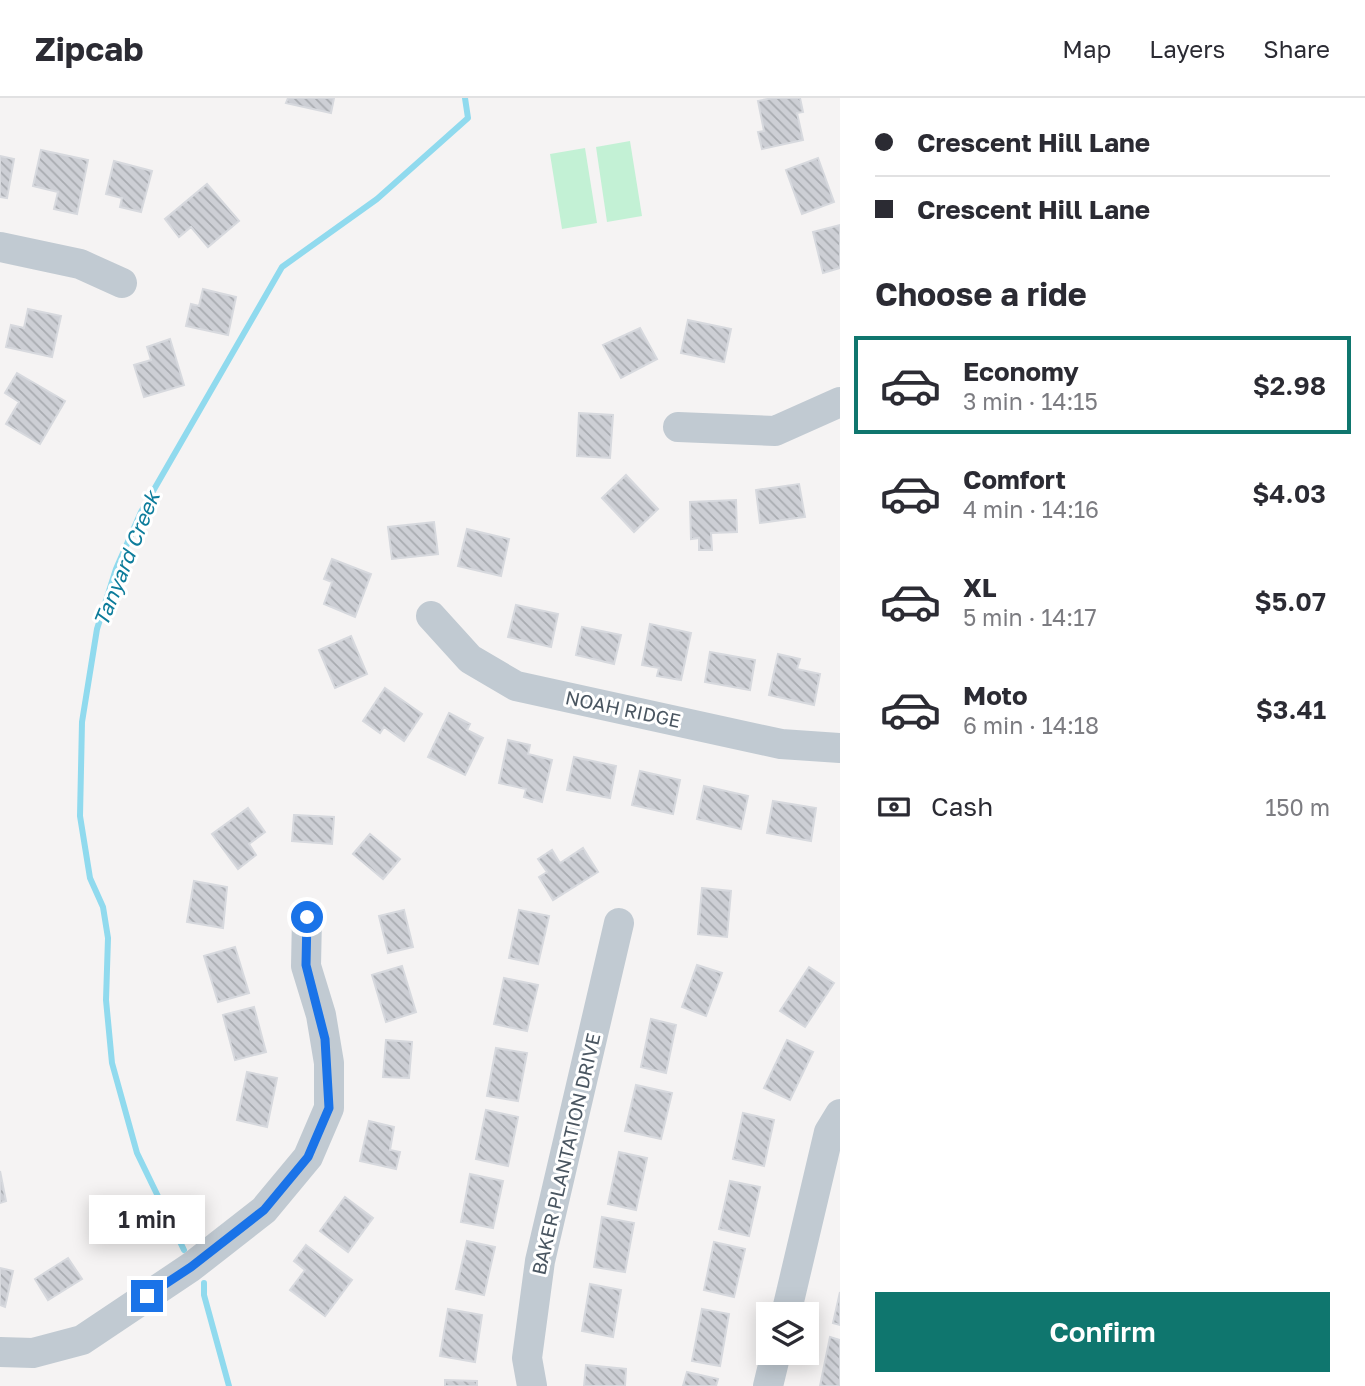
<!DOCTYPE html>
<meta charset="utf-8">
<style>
body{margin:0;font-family:"Golos Text",sans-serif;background:#f7f7f7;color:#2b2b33;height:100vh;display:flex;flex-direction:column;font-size:26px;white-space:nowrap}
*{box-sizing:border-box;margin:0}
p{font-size:23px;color:#7c7c81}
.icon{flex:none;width:38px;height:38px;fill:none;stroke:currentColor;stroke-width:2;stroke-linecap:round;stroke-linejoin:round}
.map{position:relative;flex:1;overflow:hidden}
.drawer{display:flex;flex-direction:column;background:#fff;width:525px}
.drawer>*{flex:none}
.top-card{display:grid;align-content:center;height:154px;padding:0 35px;background:#fff}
.fabs{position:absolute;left:756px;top:1204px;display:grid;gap:14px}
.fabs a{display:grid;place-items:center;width:63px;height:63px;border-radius:0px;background:#fff;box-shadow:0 4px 18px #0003;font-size:35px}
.end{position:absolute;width:32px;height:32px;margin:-16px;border:9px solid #1a73e8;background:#fff;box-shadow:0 0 0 4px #fff}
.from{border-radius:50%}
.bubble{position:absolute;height:49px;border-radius:0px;background:#fff;box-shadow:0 4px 18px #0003;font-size:23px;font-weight:600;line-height:49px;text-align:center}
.top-card b{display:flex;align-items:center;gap:24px;height:66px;font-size:26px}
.top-card b+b{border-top:2px solid #e1e1e2}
.top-card i{width:18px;height:18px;background:#2b2b33}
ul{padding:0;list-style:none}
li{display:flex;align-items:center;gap:21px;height:98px;margin:0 14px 10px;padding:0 21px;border:4px solid transparent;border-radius:0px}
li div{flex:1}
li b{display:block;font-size:26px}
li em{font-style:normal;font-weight:600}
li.on{border-color:#0f766e}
li>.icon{width:63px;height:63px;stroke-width:1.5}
h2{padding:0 35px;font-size:32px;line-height:84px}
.pay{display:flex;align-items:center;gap:18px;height:77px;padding:0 35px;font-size:26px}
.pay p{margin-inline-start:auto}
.cta{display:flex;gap:14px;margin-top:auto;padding:14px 35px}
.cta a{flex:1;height:80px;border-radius:0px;background:#0f766e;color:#fff;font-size:28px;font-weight:600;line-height:80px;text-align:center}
header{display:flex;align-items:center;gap:42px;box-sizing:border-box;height:98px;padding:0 35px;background:#fff;border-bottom:2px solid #e1e1e2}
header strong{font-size:33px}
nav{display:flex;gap:38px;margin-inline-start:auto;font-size:24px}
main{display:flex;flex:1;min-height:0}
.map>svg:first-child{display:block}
</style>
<header>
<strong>Zipcab</strong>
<nav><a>Map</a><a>Layers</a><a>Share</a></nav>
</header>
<main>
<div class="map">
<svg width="840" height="1288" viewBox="0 0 840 1288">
<defs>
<pattern id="building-back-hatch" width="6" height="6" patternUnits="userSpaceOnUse" patternTransform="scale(1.75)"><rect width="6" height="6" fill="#cdcfd5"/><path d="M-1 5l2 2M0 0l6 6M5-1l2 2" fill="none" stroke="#a8abb0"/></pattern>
</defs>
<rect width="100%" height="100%" fill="#f5f3f3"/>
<path fill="#c3f1d5" d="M630,43L642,118L607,124L596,49Z
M585,50L597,125L562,131L550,56Z"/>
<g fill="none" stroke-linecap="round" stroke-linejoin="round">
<path stroke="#90daee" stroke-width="6" d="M184,1152L137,1055L112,965L106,902L108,840L103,809L90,780L80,718L82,624L97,531L116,471L141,414L282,169L377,101L468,20L465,0
M204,1185V1197L229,1288"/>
</g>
<path fill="url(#building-back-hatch)" stroke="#d7d9de" stroke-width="2" d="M288,0H334L331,15L286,5Z
M772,0H800L803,14L797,15L803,42L762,51L758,34L764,33L758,3Z
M41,52L88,62L77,116L54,111L58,94L33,88Z
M0,58L14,61L7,100L0,99Z
M818,60L834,104L802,116L786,72Z
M114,63L152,73L141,114L120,109L122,100L106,96Z
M207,86L239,123L208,149L191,129L179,139L165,121Z
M840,127V170L823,175L813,134Z
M203,191L236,199L228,237L186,228L191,206L199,208Z
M28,211L61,218L52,259L6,249L11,227L24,230Z
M688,222L731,231L724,264L681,255Z
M640,230L657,261L621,280L603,247Z
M170,241L184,287L144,299L134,267L151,262L147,249Z
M17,275L65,303L40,346L6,326L19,304L5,295Z
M579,315L613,317L610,360L577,358Z
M626,377L658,411L634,434L602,400Z
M799,386L805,419L760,425L756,392Z
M736,402L737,434L711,435L712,452H699V440L691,441L690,404Z
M434,424L438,456L392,461L388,429Z
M467,431L509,441L501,478L458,468Z
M332,461L371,476L355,519L324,506L332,484L324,481Z
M516,507L558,516L551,549L508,539Z
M650,526L691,535L681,582L657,578L659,570L642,567Z
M582,529L621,537L614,566L576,557Z
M351,538L367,576L335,590L319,552Z
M710,554L755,562L750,592L705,584Z
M778,556L800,561L797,571L820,576L814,607L769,597Z
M385,590L422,616L404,643L384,629L380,635L363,623Z
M449,615L470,626L467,632L483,640L465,677L428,659Z
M508,642L530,647L528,656L552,662L542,704L524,699L526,691L499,685Z
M574,659L616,668L610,700L567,692Z
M640,673L680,682L673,716L632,707Z
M704,688L748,698L741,731L697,721Z
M773,703L816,710L811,743L767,735Z
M248,710L265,734L249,746L256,757L238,771L212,736Z
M294,717L334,719L332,746L292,743Z
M370,736L400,761L383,781L353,756Z
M583,750L598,774L553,802L539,779L547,774L538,761L552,752L560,765Z
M194,783L227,789L223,830L187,824Z
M702,790L731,793L727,839L698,836Z
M404,812L413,849L388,855L379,818Z
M519,812L549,818L538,866L509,860Z
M235,849L249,895L218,904L204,858Z
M697,867L722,875L706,918L682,909Z
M402,868L416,914L386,924L372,877Z
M809,869L834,885L805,929L780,913Z
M504,880L538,887L527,933L494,926Z
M254,909L266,954L235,962L223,917Z
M651,921L676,927L666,975L641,969Z
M386,942L412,944L409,980L383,979Z
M787,942L813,954L790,1002L764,990Z
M496,950L527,955L518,1003L487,998Z
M247,974L277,980L267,1029L237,1022Z
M636,987L672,995L661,1041L625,1033Z
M486,1012L518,1019L508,1068L476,1061Z
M743,1015L774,1022L764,1068L733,1061Z
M369,1023L394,1029L390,1052L400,1054L396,1071L360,1063Z
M619,1054L647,1060L636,1112L608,1106Z
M0,1073L6,1103L0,1105Z
M470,1076L503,1083L493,1130L461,1124Z
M730,1083L760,1089L749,1138L719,1131Z
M345,1099L373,1120L348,1154L320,1133Z
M602,1119L634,1125L625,1174L594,1169Z
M467,1143L495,1149L484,1197L456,1191Z
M714,1144L745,1151L734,1199L704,1192Z
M306,1147L352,1182L325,1218L290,1192L305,1172L294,1163Z
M68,1160L82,1181L48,1202L35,1181Z
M0,1170L13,1173L5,1209L0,1207Z
M590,1186L621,1192L613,1239L582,1233Z
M840,1194V1227L833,1225Z
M448,1211L482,1217L475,1264L440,1258Z
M702,1211L729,1216L720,1268L692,1263Z
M830,1239L840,1242V1288H820Z
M586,1267L626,1271L625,1288H584Z
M687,1274L718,1281L716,1288H683Z
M445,1282L477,1283V1288H445Z"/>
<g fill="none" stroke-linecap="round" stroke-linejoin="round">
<path stroke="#c1cad2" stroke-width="30" d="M0,149L80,166L122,185
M678,329L775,333L840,304
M431,518L470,561L516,588L781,646L840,650
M786,1216L829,1034L840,1016
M0,1254L33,1255L82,1242L191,1169L264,1112L308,1059L329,1010V965L321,917L306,868L307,819
M532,1288L527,1260L540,1163L619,825
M768,1288L776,1255"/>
</g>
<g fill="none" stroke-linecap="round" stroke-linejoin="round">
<path stroke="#1a73e8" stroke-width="9" d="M147,1198L191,1169L264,1112L308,1059L329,1010L325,941L306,867L307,819"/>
</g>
<g text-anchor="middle" stroke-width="6" stroke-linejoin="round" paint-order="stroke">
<g font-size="19" fill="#4a5661" stroke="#fff">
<text transform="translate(623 611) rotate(12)" y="7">NOAH RIDGE</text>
<text transform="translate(566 1056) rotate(-77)" y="7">BAKER PLANTATION DRIVE</text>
</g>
<g font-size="21" font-style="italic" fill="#0c7c9b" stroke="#fff">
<text transform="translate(127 461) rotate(-68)" y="7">Tanyard Creek</text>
</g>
</g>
</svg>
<div class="fabs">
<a><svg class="icon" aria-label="layers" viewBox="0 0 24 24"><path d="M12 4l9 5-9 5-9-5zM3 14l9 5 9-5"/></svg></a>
</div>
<i class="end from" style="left:307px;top:819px"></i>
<i class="end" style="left:147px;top:1198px"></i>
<div class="bubble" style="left:89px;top:1097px;width:116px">1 min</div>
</div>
<section class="drawer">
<div class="top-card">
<b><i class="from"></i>Crescent Hill Lane</b>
<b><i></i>Crescent Hill Lane</b>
</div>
<h2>Choose a ride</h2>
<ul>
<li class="on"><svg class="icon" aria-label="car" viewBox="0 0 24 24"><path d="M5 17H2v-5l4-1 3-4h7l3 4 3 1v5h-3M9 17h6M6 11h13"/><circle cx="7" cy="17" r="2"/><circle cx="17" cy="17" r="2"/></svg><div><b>Economy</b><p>3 min · 14:15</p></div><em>$2.98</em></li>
<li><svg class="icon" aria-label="car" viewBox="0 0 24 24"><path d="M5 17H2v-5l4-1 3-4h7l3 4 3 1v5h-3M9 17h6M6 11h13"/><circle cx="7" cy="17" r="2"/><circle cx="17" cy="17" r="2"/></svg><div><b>Comfort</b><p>4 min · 14:16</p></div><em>$4.03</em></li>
<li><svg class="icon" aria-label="car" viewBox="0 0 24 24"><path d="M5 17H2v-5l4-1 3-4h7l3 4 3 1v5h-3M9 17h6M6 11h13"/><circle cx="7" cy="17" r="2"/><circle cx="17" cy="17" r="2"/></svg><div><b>XL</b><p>5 min · 14:17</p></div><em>$5.07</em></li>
<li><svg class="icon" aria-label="car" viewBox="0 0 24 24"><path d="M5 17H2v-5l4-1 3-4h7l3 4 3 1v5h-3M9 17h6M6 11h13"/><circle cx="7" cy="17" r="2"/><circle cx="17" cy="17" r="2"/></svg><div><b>Moto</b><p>6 min · 14:18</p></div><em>$3.41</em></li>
</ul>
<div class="pay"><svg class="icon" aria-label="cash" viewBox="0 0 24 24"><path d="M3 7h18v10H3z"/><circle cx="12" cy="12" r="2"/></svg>Cash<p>150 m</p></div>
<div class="cta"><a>Confirm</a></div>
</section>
</main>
